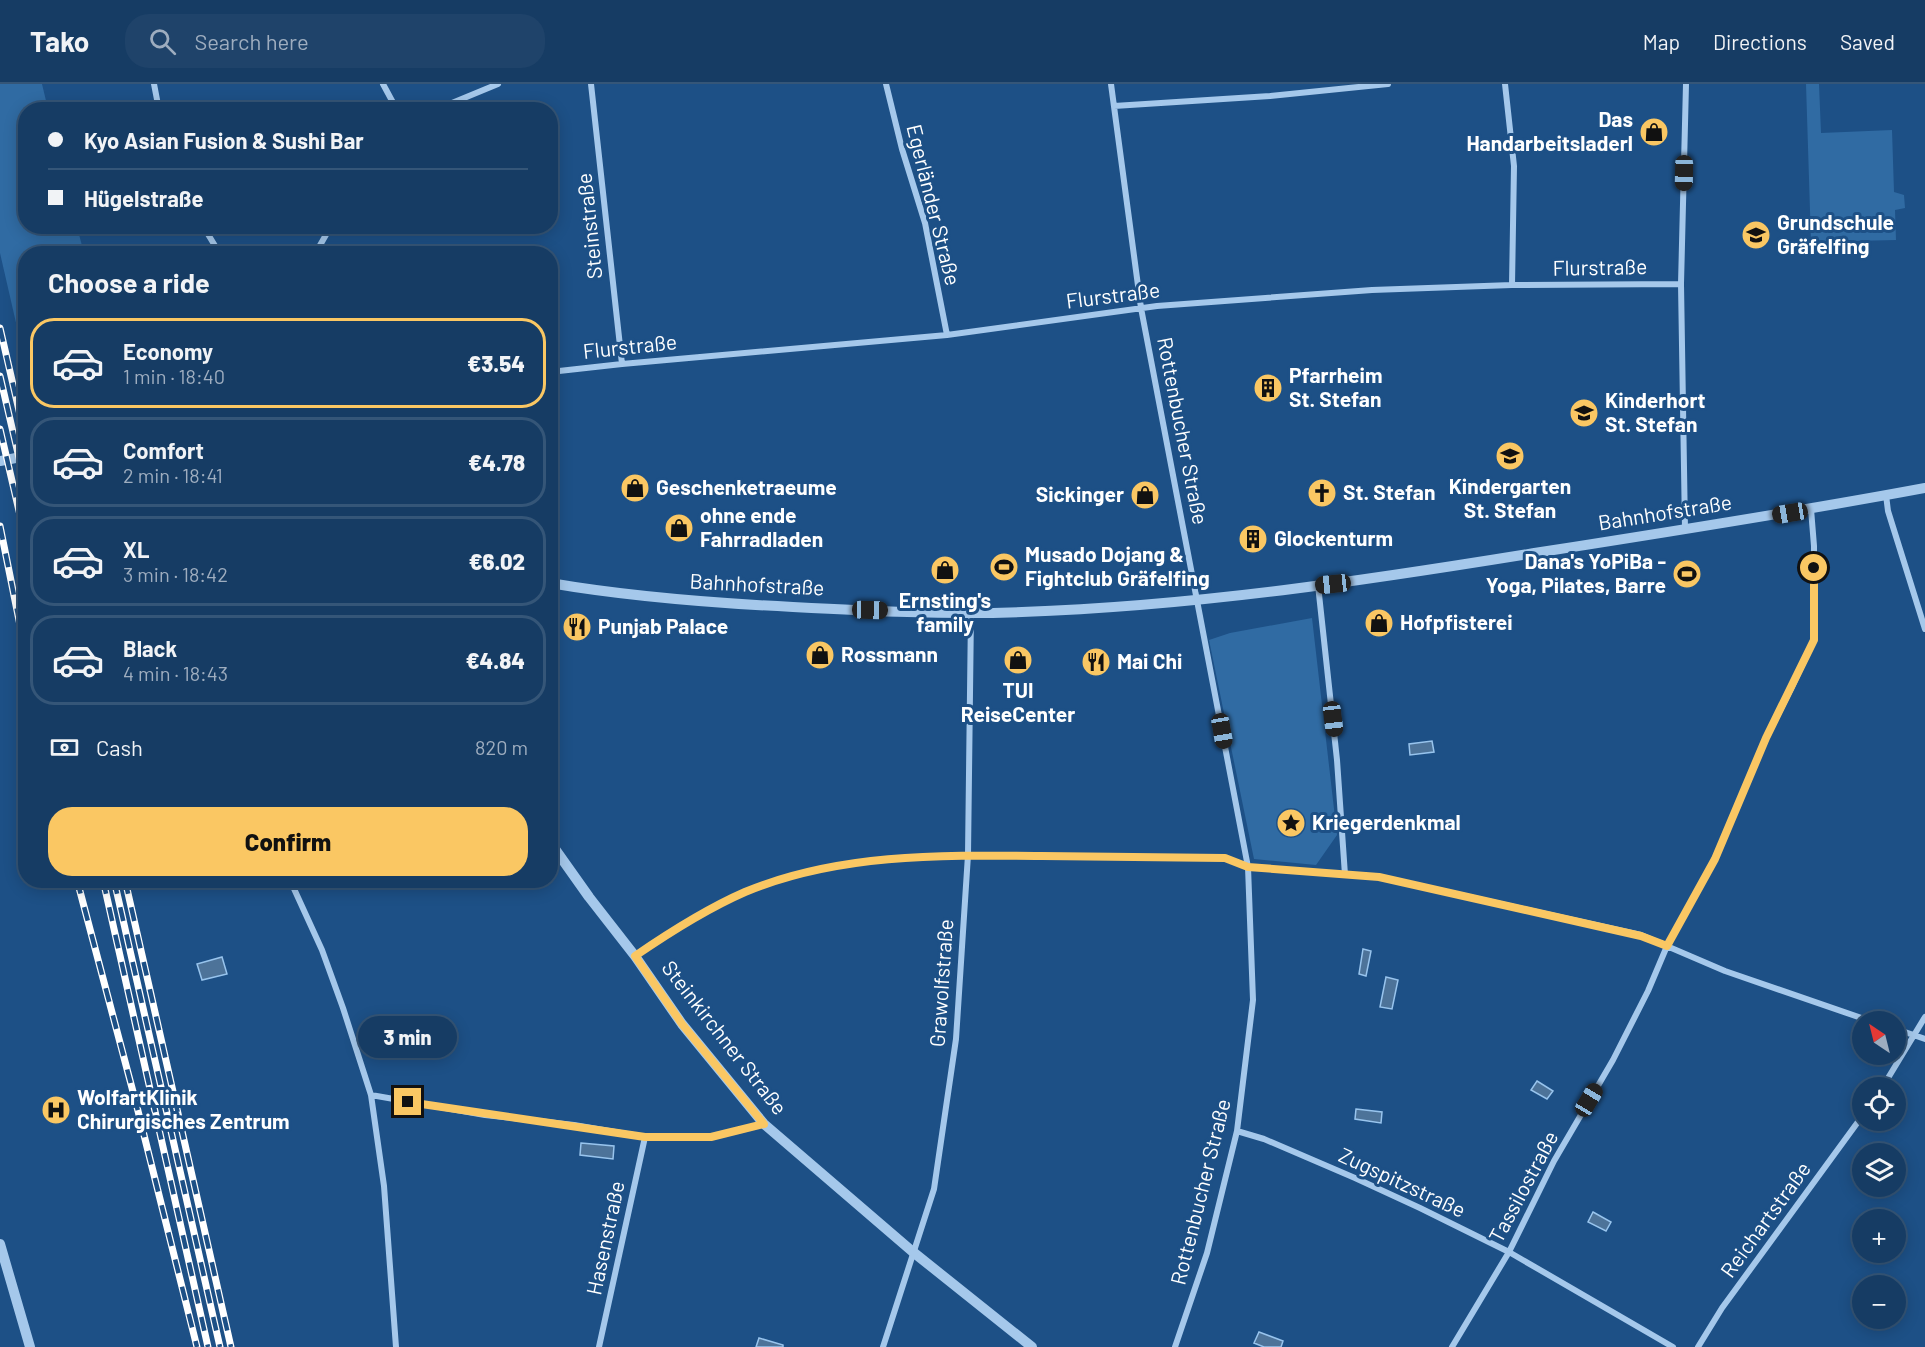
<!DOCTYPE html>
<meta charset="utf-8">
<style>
body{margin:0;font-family:Barlow,sans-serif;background:#1f436a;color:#f1f3f6;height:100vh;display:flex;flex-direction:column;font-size:22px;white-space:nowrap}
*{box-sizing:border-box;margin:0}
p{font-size:20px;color:#9eadbf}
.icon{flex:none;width:33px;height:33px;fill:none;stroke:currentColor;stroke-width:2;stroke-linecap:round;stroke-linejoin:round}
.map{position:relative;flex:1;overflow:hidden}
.drawer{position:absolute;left:18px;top:162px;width:540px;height:642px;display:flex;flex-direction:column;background:#163c64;border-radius:24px;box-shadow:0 3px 15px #0003,0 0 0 2px #355678}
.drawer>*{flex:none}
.guide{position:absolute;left:18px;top:18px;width:540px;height:132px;border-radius:24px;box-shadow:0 3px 15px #0003,0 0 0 2px #355678;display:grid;align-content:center;height:132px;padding:0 30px;background:#163c64}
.needle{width:39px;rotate:325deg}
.tools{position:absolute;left:1852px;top:927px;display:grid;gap:12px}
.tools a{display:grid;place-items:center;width:54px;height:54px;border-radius:50%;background:#163c64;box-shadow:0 3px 15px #0003,0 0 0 2px #355678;font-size:30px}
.end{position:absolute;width:27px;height:27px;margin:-14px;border:8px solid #fac763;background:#111;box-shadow:0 0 0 3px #111}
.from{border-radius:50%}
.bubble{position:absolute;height:42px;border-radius:21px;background:#163c64;box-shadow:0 3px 15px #0003,0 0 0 2px #355678;font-size:20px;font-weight:800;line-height:42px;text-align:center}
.car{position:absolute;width:18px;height:36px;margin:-18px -9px;border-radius:8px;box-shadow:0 0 4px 2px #0007;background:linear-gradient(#222 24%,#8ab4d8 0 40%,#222 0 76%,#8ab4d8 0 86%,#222 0)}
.guide b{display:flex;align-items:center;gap:21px;height:57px;font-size:22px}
.guide b+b{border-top:2px solid #355678}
.guide i{width:15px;height:15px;background:#f1f3f6}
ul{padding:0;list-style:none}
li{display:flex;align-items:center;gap:18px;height:90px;margin:0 12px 9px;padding:0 18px;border:3px solid #355678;border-radius:24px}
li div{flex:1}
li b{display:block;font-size:22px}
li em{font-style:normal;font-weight:800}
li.current{border-color:#fac763}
li>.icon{width:54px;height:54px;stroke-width:1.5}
h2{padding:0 30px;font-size:27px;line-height:72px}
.pay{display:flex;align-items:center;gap:15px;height:66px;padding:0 30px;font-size:22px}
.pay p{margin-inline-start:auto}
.cta{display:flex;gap:12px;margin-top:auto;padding:12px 30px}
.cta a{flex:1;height:69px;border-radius:24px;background:#fac763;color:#111;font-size:24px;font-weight:800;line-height:69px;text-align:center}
header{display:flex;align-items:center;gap:36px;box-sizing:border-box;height:84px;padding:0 30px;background:#163c64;border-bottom:2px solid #355678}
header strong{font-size:28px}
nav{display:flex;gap:33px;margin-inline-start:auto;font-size:21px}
.search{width:420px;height:54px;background:#1f436a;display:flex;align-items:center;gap:15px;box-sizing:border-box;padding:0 21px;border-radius:24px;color:#9eadbf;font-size:22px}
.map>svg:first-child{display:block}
</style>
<header>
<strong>Tako</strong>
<div class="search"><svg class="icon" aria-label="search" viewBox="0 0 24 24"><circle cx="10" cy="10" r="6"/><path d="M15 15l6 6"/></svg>Search here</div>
<nav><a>Map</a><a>Directions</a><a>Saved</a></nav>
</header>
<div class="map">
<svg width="1925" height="1263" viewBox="0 0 1925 1263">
<rect width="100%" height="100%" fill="#1d5086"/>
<path fill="#306ba3" d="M0,0H42L48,25L26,26V142L77,143L84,169L26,170L25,278L0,169Z
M1806,0H1819L1821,49L1892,46L1894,108L1904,111L1905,124L1895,126L1896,156L1811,158Z
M1312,534L1337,751L1316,781L1254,775L1209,556L1230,549Z"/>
<path fill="#4d7399" stroke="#98c4ed" stroke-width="1.5" d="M1432,657L1434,668L1410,671L1409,660Z
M1363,865L1371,867L1366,892L1359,890Z
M222,873L227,890L202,896L197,880Z
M1386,893L1398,896L1392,925L1380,923Z
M1537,997L1553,1007L1547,1015L1531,1006Z
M1356,1025L1382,1028L1381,1039L1355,1035Z
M581,1059L614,1062L613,1075L580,1071Z
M1593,1128L1611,1138L1606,1147L1588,1138Z
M1259,1248L1283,1257L1281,1263H1264L1254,1259Z
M759,1254L783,1261V1263H756Z"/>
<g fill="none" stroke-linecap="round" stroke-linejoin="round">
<path stroke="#a5c8eb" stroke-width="6" d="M154,0L159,26
M383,0L397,26
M591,0L622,280
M886,0L902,65L925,139L947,251
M1111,0L1141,224L1248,783L1253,916L1237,1047L1207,1169L1175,1263
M1505,0L1514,82L1512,201
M1114,22L1270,12L1388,0
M435,26L498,0
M203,142L220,170
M315,170L331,142
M550,288L622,280L947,251L1157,222L1372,206L1512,201L1681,200
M1886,411L1888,427L1925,545
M1685,445L1681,200L1686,0
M1318,501L1337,676L1345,791
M290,796L322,866L343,924L371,1011L384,1102L396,1263
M635,872C670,848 706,825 745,808C839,769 943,771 1042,772C1103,773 1164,773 1225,774L1248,783L1379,793L1641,851L1725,887L1873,938
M1896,945L1925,955
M1882,1004L1925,933
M371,1011L485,1031L574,1041L645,1053H711L764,1040
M1237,1047L1264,1055L1355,1094L1420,1124L1509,1168L1673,1263
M599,1263L645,1053
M883,1263L934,1105L956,955L968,771L971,528
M1452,1263L1509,1168L1554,1077L1613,976L1648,907L1667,862L1715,775L1766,654L1791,605L1814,556V462L1811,425
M1698,1263L1722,1224L1863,1031"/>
<path stroke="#a5c8eb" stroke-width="10" d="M0,377L26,372
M550,499C631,513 711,519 793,523C869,527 946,531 1022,528C1197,522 1369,496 1541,468C1669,448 1797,428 1925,404
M550,758L589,813L635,872L682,940L764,1040L913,1168L1032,1263
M0,1160L30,1263"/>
<g stroke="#fff" stroke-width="7">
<path id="rail" d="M0,244L26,357
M0,292L26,404
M0,345L26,457
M0,442L26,571
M77,796L136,1019L197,1263
M103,796L208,1263
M114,796L220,1263
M125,796L231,1263"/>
</g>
<use href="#rail" stroke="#1d5086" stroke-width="4.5" stroke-dasharray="14" stroke-linecap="butt"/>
</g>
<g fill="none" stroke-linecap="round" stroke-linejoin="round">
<path stroke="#fac763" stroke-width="8" d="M408,1018L645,1053H711L764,1040L682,940L635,872C670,848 706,825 745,808C839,769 943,771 1042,772C1103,773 1164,773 1225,774L1248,783L1379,793L1641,852L1667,862L1715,775L1766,654L1814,556V484"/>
</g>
<defs>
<g id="shop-disc" transform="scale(1.5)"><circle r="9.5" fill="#fac763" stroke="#1d5086"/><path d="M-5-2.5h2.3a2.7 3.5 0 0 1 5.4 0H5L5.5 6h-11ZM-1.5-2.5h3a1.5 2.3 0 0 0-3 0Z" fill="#111"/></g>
<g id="school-disc" transform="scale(1.5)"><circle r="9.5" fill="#fac763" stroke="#1d5086"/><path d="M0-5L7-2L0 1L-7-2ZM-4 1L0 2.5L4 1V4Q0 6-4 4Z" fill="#111"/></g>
<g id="building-disc" transform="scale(1.5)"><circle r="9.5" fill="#fac763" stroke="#1d5086"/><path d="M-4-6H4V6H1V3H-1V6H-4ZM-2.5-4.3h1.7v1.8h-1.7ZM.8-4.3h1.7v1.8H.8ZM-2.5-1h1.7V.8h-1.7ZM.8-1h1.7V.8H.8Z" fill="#111"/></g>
<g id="church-disc" transform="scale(1.5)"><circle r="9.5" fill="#fac763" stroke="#1d5086"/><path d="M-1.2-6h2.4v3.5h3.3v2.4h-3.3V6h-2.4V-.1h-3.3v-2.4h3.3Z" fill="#111"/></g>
<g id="stadium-disc" transform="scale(1.5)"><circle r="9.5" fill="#fac763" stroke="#1d5086"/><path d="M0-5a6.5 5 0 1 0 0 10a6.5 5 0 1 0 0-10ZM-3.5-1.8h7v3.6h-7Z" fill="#111"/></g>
<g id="restaurant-disc" transform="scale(1.5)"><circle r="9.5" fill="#fac763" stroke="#1d5086"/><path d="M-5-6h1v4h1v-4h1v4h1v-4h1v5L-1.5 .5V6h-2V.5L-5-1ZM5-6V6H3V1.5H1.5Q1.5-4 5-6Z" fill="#111"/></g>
<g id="sight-disc" transform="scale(1.5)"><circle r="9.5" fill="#fac763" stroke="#1d5086"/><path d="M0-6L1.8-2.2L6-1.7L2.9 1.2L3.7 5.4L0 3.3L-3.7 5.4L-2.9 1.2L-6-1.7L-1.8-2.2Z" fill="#111"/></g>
<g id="hospital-disc" transform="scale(1.5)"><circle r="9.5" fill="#fac763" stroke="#1d5086"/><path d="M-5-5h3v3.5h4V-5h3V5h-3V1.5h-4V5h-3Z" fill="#111"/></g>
</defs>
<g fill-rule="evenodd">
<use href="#shop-disc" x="1654" y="48"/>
<use href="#school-disc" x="1756" y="151"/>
<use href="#building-disc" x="1268" y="304"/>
<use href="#school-disc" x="1584" y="329"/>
<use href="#school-disc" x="1510" y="372"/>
<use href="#shop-disc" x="635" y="404"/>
<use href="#church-disc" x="1322" y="409"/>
<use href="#shop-disc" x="1145" y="411"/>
<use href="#shop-disc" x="679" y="444"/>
<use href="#building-disc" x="1253" y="455"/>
<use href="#stadium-disc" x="1004" y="483"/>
<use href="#shop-disc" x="945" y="486"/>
<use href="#stadium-disc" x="1687" y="490"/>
<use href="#shop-disc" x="1379" y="539"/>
<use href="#restaurant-disc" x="577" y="543"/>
<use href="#shop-disc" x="820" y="571"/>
<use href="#shop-disc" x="1018" y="576"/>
<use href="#restaurant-disc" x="1096" y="578"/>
<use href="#sight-disc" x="1291" y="739"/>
<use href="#hospital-disc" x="56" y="1026"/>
</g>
<g text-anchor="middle" stroke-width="6" stroke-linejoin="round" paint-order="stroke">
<g font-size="21" font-weight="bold" fill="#fff" stroke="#1d5086" text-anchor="start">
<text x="1633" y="43" text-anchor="end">Das<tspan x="1633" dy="24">Handarbeitsladerl</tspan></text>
<text x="1777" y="146">Grundschule<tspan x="1777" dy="24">Gräfelfing</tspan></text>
<text x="1289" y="299">Pfarrheim<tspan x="1289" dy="24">St. Stefan</tspan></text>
<text x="1605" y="324">Kinderhort<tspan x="1605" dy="24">St. Stefan</tspan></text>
<text x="1510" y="410" text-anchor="middle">Kindergarten<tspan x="1510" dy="24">St. Stefan</tspan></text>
<text x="656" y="411">Geschenketraeume</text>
<text x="1343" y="416">St. Stefan</text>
<text x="1124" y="418" text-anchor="end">Sickinger</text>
<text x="700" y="439">ohne ende<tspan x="700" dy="24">Fahrradladen</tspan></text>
<text x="1274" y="462">Glockenturm</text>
<text x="1025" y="478">Musado Dojang &amp;<tspan x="1025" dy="24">Fightclub Gräfelfing</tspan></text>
<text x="1666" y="485" text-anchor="end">Dana's YoPiBa -<tspan x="1666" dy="24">Yoga, Pilates, Barre</tspan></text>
<text x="945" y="524" text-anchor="middle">Ernsting's<tspan x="945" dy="24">family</tspan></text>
<text x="1400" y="546">Hofpfisterei</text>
<text x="598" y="550">Punjab Palace</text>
<text x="841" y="578">Rossmann</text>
<text x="1117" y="585">Mai Chi</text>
<text x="1018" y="614" text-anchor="middle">TUI<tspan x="1018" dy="24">ReiseCenter</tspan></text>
<text x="1312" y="746">Kriegerdenkmal</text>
<text x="77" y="1021">WolfartKlinik<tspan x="77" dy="24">Chirurgisches Zentrum</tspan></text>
</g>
<g font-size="21" fill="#fff" stroke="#1d5086">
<text transform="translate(933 121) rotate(76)" y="7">Egerländer Straße</text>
<text transform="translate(590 142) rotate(-96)" y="7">Steinstraße</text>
<text transform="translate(1600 184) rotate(-1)" y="7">Flurstraße</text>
<text transform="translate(1113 212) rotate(-7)" y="7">Flurstraße</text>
<text transform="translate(630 263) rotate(-6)" y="7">Flurstraße</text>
<text transform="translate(1182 347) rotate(79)" y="7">Rottenbucher Straße</text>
<text transform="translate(1665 429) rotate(-9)" y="7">Bahnhofstraße</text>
<text transform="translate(757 501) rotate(3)" y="7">Bahnhofstraße</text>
<text transform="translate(942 899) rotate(-86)" y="7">Grawolfstraße</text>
<text transform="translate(724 954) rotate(52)" y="7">Steinkirchner Straße</text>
<text transform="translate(1402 1099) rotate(25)" y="7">Zugspitzstraße</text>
<text transform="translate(1524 1103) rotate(-62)" y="7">Tassilostraße</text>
<text transform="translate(1201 1108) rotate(-76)" y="7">Rottenbucher Straße</text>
<text transform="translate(1766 1136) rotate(-54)" y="7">Reichartstraße</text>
<text transform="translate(606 1154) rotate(-78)" y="7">Hasenstraße</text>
</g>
</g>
</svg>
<div class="tools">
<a><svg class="needle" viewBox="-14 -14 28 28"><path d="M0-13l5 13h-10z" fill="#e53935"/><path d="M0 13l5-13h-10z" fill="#9eadbf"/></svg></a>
<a><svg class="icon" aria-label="locate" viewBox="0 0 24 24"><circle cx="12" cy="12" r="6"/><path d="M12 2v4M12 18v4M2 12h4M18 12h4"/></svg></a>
<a><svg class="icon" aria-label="layers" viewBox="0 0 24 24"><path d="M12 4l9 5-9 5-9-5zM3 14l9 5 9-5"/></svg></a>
<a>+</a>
<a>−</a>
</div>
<i class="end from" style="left:1814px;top:484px"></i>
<i class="end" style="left:408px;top:1018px"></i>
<div class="bubble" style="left:358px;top:932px;width:99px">3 min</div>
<i class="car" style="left:1684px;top:89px;rotate:181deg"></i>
<i class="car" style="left:1790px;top:429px;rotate:261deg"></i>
<i class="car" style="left:1333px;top:500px;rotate:264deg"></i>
<i class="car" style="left:870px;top:526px;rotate:91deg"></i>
<i class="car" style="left:1333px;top:635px;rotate:173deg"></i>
<i class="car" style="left:1222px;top:647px;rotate:170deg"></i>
<i class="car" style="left:1589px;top:1016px;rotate:31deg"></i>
<div class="guide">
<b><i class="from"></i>Kyo Asian Fusion &amp; Sushi Bar</b>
<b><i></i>Hügelstraße</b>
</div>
<section class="drawer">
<h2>Choose a ride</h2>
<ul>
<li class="current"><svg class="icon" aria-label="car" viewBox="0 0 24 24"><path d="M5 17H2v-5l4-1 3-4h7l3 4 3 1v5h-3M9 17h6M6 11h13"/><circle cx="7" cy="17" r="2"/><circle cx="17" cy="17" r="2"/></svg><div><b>Economy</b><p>1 min · 18:40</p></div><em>€3.54</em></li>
<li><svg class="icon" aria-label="car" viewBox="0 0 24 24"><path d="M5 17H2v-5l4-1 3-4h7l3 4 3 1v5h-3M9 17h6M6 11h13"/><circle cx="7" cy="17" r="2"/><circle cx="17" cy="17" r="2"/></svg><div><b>Comfort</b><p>2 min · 18:41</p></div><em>€4.78</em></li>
<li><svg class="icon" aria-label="car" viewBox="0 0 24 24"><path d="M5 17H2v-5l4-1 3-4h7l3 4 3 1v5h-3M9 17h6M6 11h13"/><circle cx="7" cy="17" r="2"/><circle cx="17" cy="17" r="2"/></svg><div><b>XL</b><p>3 min · 18:42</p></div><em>€6.02</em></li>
<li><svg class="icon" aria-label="car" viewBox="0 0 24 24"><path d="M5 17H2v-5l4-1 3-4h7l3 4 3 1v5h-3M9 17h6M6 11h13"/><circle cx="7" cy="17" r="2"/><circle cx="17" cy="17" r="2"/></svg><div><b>Black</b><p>4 min · 18:43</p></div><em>€4.84</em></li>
</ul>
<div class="pay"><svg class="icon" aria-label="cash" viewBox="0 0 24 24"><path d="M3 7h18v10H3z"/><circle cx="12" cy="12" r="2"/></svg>Cash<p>820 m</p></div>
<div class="cta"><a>Confirm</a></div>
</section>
</div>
